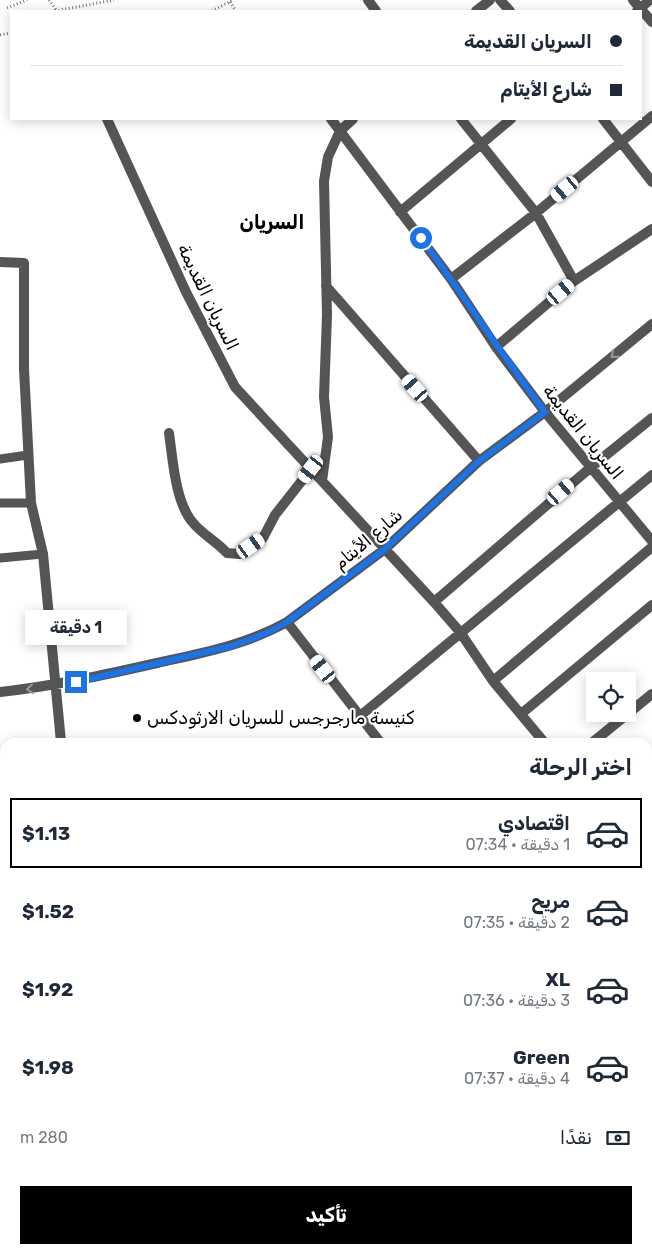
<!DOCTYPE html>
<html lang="ar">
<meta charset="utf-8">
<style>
body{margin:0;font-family:Rubik,"Noto Sans Arabic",sans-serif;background:#f6f6f7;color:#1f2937;direction:rtl;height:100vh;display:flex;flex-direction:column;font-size:19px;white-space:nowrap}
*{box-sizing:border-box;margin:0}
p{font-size:16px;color:#747a83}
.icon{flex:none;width:28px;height:28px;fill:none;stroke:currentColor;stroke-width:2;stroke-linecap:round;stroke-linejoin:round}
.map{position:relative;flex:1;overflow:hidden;direction:ltr}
.drawer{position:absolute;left:0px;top:738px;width:652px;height:516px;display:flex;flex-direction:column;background:#fff;border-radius:15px 15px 0 0;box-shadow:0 2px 12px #0003;direction:rtl}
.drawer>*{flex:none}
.hud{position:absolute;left:10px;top:10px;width:632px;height:110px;border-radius:0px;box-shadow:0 2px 12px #0003;direction:rtl;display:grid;align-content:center;height:110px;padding:0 20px;background:#fff}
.buttons{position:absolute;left:586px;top:672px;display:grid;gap:10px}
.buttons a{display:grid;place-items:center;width:50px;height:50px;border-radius:0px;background:#fff;box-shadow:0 2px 12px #0003;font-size:25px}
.end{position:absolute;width:22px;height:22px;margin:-11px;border:6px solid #1a73e8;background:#fff;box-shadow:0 0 0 2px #fff}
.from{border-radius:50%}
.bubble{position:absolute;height:35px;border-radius:0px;background:#fff;box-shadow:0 2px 12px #0003;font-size:16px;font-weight:700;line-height:35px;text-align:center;direction:rtl}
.car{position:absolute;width:15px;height:30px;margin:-15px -8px;border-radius:6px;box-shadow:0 0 4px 1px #0007;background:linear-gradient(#fff 24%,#345 0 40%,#fff 0 76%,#345 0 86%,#fff 0)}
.hud b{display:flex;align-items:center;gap:18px;height:48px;font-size:19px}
.hud b+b{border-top:1px solid #e0e1e3}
.hud i{width:12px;height:12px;background:#1f2937}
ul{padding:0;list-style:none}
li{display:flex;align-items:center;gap:15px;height:70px;margin:0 10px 8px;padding:0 10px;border:2px solid transparent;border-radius:0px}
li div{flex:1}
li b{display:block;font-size:19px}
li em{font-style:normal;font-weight:700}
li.active{border-color:#000}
li>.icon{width:45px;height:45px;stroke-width:1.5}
h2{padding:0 20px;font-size:22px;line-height:60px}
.pay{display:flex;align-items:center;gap:12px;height:55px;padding:0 20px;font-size:19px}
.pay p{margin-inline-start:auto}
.cta{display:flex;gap:10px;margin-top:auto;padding:10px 20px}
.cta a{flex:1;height:58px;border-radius:0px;background:#000;color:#fff;font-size:20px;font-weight:700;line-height:58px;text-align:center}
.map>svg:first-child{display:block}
</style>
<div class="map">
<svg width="652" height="1253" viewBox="0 0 652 1253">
<rect width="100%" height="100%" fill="#fff"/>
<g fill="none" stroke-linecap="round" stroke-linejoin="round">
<path stroke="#777" stroke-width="3" stroke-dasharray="1 2.5" stroke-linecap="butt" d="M49,0L57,11
M230,2L236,11
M7,8L27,0
M55,11L114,0
M212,11L233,0
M0,35L11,33"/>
<path stroke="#555" stroke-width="9" d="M0,459L28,455
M0,503H31
M0,558L43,554
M0,865L5,863
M0,947L5,943
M0,998L5,994
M0,1047L5,1044"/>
<path stroke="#555" stroke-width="10" d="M368,0L376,11
M500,0L510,11
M633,0L652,22
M476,11L490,0
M637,11L650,0
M107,119L186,292L235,387L434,602L460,632L493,681L544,742
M331,119L451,279L496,347L545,412L652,541
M461,119L536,213L574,281
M603,119L652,182
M400,212L511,119
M0,262L24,263V369L31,503L43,554L61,742
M451,279L536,213L652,116
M326,286L479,461
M496,347L574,281L652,229
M169,433C173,460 175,505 195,525C205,536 217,542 227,553L239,554L263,538L275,515L311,469
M322,481L328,437L324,397L327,315L324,181L328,157L340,131L353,119
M434,602L590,468L652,418
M287,622L380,742
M493,681L652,547
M0,692C54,686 104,675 157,663C202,653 246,645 287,622L385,549L479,461L545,412L652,324
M521,714L652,605
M360,716L652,475
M593,742L652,694
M648,793L652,789
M648,859L652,855
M648,870L652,876
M0,1138L5,1140
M290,1249L302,1253"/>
<path stroke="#222" stroke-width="10" d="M648,967L652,963
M320,1253L325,1249"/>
<g stroke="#000" stroke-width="5.5">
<path id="rail" d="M648,1190L652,1186
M648,1207L652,1203
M565,1253L571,1249
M578,1253L582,1249
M595,1253L600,1249"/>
</g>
<use href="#rail" stroke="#fff" stroke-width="4" stroke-dasharray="11" stroke-linecap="butt"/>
</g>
<defs><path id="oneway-chevron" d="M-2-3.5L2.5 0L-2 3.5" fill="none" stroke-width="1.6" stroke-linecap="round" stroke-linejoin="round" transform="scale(1.25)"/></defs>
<g stroke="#999">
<use href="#oneway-chevron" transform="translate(614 355) rotate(140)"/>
<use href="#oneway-chevron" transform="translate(30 689) rotate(174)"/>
</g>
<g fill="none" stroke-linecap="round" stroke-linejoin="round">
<path stroke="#1a73e8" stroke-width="6" d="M76,682L232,646L269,632L287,622L385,549L478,462L545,412C502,355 464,296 421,238"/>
</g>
<circle fill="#000" stroke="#fff" stroke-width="2" cx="137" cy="718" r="5"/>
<g text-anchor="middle" stroke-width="4.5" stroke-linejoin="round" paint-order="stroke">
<g font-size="18" fill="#000" stroke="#fff">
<text transform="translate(208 297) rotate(64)" y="6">السريان القديمة</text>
<text transform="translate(583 432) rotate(51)" y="6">السريان القديمة</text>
<text transform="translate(368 539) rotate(-40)" y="6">شارع الأيتام</text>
</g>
<g font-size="18" fill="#000" stroke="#fff" text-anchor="start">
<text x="147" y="724">كنيسة مارجرجس للسريان الارثودكس</text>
</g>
<g font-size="20" font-weight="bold" fill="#000" stroke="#fff">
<text x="272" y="229">السريان</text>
</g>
</g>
</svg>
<div class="buttons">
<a><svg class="icon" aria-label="locate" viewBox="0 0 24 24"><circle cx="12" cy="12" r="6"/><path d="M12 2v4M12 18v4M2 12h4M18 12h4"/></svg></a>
</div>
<i class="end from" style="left:421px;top:238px"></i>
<i class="end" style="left:76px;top:682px"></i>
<div class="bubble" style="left:25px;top:610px;width:102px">1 دقيقة</div>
<i class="car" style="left:565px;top:189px;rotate:230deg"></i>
<i class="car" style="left:561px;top:292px;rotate:50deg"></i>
<i class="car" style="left:415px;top:388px;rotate:319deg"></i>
<i class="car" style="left:311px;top:469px;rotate:218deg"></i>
<i class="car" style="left:561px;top:492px;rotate:49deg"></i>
<i class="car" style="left:251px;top:546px;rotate:55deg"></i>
<i class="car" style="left:323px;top:669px;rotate:322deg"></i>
<div class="hud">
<b><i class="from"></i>السريان القديمة</b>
<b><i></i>شارع الأيتام</b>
</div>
<section class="drawer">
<h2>اختر الرحلة</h2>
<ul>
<li class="active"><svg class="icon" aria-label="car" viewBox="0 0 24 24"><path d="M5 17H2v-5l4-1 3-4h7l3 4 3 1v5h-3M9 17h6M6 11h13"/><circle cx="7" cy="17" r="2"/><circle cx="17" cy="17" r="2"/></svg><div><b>اقتصادي</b><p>1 دقيقة · 07:34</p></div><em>$1.13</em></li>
<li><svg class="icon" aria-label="car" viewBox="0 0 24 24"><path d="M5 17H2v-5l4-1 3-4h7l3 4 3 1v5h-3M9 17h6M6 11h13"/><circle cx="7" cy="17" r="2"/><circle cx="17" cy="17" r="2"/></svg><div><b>مريح</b><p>2 دقيقة · 07:35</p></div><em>$1.52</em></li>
<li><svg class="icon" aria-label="car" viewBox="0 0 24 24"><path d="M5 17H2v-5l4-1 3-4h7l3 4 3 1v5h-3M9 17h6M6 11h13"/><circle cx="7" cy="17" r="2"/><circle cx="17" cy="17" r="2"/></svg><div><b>XL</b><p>3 دقيقة · 07:36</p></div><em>$1.92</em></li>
<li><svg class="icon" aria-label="car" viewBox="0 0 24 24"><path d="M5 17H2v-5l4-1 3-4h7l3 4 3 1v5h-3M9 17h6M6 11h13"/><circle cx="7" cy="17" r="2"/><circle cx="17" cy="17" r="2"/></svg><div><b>Green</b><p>4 دقيقة · 07:37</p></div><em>$1.98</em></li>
</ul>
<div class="pay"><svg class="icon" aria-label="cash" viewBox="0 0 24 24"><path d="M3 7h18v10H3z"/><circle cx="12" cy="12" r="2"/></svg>نقدًا<p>280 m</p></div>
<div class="cta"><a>تأكيد</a></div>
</section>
</div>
